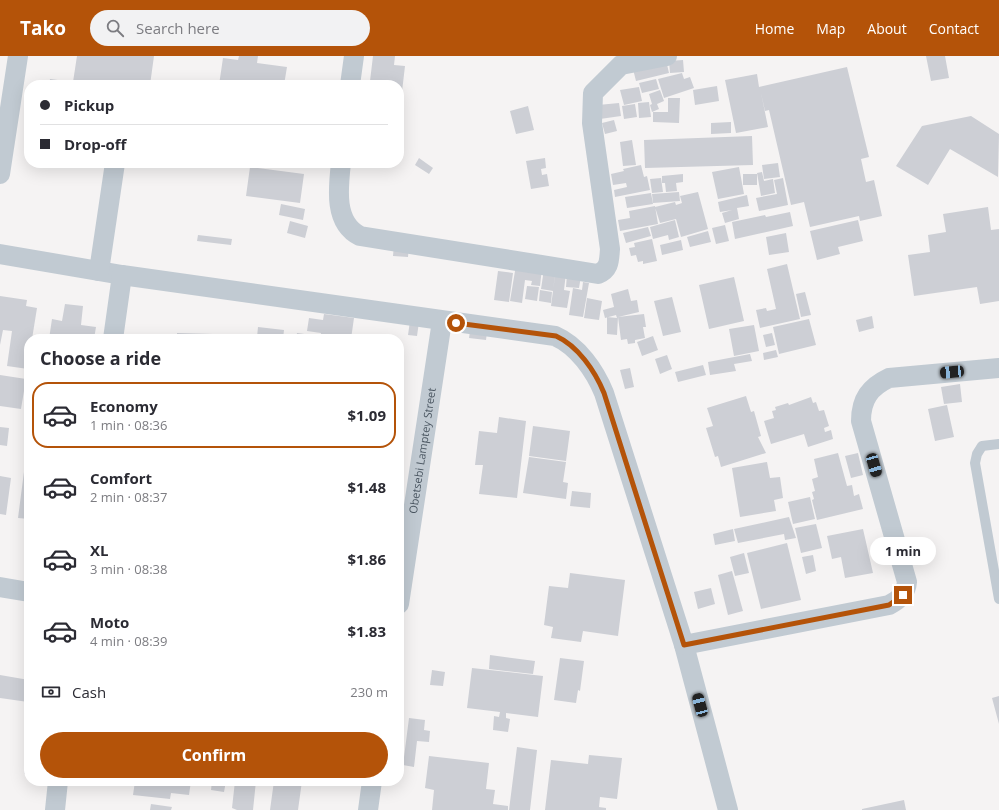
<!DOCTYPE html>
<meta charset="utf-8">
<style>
body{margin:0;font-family:"Open Sans",sans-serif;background:#f2f2f3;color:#2b2b33;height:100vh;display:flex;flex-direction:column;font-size:15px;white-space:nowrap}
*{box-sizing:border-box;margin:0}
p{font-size:13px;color:#7c7c81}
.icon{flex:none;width:22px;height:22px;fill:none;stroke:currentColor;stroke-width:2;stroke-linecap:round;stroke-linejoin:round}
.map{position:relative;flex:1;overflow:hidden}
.side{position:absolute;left:24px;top:278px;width:380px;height:452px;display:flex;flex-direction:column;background:#fff;border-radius:16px;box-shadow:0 4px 16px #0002}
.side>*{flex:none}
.hud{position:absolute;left:24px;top:24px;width:380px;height:88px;border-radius:16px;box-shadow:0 4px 16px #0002;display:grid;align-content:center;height:88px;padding:0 16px;background:#fff}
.end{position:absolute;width:18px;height:18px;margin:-9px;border:5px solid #b45309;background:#fff;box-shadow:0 0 0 2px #fff}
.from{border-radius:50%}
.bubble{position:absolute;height:28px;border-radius:14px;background:#fff;box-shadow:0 4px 16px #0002;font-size:13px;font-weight:700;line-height:28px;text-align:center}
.car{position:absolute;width:12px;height:24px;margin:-12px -6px;border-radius:5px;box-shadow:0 0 3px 1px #0007;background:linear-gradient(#222 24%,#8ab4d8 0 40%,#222 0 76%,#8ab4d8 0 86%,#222 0)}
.hud b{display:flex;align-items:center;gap:14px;height:38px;font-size:15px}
.hud b+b{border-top:1px solid #e1e1e2}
.hud i{width:10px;height:10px;background:#2b2b33}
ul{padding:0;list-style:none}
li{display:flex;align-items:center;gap:12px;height:66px;margin:0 8px 6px;padding:0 8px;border:2px solid transparent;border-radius:16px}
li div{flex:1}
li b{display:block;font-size:15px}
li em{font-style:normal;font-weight:700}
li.active{border-color:#b45309}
li>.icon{width:36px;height:36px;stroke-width:1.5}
h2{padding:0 16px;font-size:18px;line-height:48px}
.pay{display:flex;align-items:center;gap:10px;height:44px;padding:0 16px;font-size:15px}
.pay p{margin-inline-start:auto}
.cta{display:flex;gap:8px;margin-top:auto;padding:8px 16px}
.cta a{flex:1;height:46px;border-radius:24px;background:#b45309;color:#fff;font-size:16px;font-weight:700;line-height:46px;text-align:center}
header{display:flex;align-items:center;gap:24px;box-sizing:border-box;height:56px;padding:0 20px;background:#b45309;color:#fff}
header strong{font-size:19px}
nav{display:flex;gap:22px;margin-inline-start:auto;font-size:14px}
.search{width:280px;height:36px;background:#f2f2f3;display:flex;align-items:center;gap:10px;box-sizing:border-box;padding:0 14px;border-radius:22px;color:#7c7c81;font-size:15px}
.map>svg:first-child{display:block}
</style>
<header>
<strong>Tako</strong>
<div class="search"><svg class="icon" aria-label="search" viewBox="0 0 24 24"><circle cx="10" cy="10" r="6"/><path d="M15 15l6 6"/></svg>Search here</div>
<nav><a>Home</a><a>Map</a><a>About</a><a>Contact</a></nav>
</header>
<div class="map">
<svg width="999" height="754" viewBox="0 0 999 754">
<rect width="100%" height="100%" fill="#f5f3f3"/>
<path fill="#cdcfd5" d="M77,0H154L150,29H49L50,23L73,26Z
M239,0H258L257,7L287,11L284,29H219L223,2L238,4Z
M373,0H395L394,9L405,10L401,44L399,43V29H364V24L370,25Z
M926,0H945L949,22L931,25Z
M666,4L669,17L636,25L633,13Z
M683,4L684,16L670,17L669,5Z
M847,11L869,101L861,103L866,126L874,124L882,160L860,165L859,160L810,171L804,146L791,149L769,54L765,55L761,37L768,71L736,77L725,24L757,18L759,31Z
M682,17L684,23L690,21L694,32L664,42L658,23Z
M656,23L659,33L642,37L639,27Z
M717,30L719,45L695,49L693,34Z
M639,31L642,45L624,49L620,34Z
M660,34L664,45L657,48L659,53L652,56L650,49L652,48L649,38Z
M668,42H680L679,67L653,66V56H668Z
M649,46L651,61L639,62L638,47Z
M619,47L621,60L600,63L598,49Z
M635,48L637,61L624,63L622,50Z
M528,50L534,74L516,78L510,55Z
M971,60L999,78L998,121L950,93L928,129L896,110L922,70Z
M614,64L617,75L605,78L602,67Z
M731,66V77L711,78V67Z
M752,80L753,109L645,112L644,84Z
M632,84L636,109L623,110L620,86Z
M419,102L433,112L429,118L415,109Z
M545,102L546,112L541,113L542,119L547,118L549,130L531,133L526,105Z
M362,107H376L375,112L362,110Z
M778,107L780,121L764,123L762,109Z
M641,109L644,121L647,120L650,134L615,141L614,134L627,131L626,127L613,129L611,118L624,115L623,113Z
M250,111L304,118L300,147L246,140Z
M739,111L744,138L718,143L712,116Z
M762,116L764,125L773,123L775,137L761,140L757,117Z
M683,118V126L676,127L677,135L666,136L665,127H662V120Z
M743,118H757V129H743Z
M661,122L663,136L652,137L650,123Z
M783,122L788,149L759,155L756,142L777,138L774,124Z
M679,136L680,145L653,147L652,138Z
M698,136L708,173L681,181L676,163L660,167L655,151L675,146L676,149L682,147L680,140Z
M651,137L653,148L627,152L625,141Z
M747,139L749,150L737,152L739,163L725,167L722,157L732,154L720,156L718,146Z
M281,148L305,153L303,164L279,159Z
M655,150L658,168L620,175L618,164L630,162L629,155Z
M988,151L991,174L999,173V245L980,248L977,231L914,240L908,199L930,196L928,179L946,176L943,158Z
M790,156L793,170L735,183L732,166L765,159L766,161Z
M675,164L679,181L669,184L668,179L653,183L650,171Z
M858,164L863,185L838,191L840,198L817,204L810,175Z
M290,165L308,170L305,182L287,177Z
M725,169L729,185L716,188L712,172Z
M648,171L651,180L626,187L623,177Z
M708,175L711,186L690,191L687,181Z
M786,177L789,196L769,199L766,181Z
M198,179L232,183L231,189L197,185Z
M652,183L657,205L643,208V205L638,206L636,199L631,200L629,192L635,191L634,187Z
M681,184L683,194L662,199L660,189Z
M394,188L409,190L408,201L393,200Z
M787,208L800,263L760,272L756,254L766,252L767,255L776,253L767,213Z
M516,209L542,212L540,230L531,229L532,225L525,224L522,247L510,245Z
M544,213L556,215L553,233L556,216L566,217L564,234L570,235L567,252L551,250L553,235L541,233Z
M498,215L513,217L509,246L494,244Z
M567,218L581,220L579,232L566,231Z
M734,221L744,265L709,273L699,229Z
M583,226L589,227L583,261L569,259L573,232L582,234Z
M527,230L539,231L537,245L525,243Z
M628,233L631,245L637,244L639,256L618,261L617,279L607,278V261L617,262L616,259L605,262L603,254L614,251L611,238Z
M540,234L552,236L551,247L539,245Z
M805,236L811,259L801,261L796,238Z
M0,240L27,244L26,250L37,252L32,283H29L28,313L7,310L12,275L3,274L0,289Z
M672,241L681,276L663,280L654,245Z
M587,242L602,245L599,264L584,262Z
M65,248L83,250L81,269L96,271L94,283H49L52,263L62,265Z
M324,258L354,262L351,283H320L321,277L307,275L309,262L323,264Z
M644,258L646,271H643L645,282L635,284V287L628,288L627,283L621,284L618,261Z
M872,260L874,272L859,276L856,264Z
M809,263L816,289L779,298L773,271Z
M410,265L419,266L417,280L408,279Z
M754,269L759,295L734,300L729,273Z
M258,271L284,274L283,283H248V279L257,281Z
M470,275L487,276L486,284L469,282Z
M177,277L213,278V283H177Z
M297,277L319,280V283H296Z
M772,277L775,289L766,291L763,279Z
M653,280L658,294L642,300L637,286Z
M776,294L778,301L764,304L763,297Z
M750,298L752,305L734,308L736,315L710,319L708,306Z
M667,299L672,313L660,318L655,303Z
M703,309L706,319L678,326L675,316Z
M630,312L634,331L625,333L620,314Z
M0,319L26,323L21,353L0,350Z
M960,328L962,346L944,348L941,331Z
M746,340L751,356L754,355L761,380L758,381L766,397L721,411L718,400L715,401L706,372L713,370L707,352Z
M811,341L813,347L816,346L819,355L824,354L829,370L824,372L825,376L831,374L833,383L808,391L804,378L771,388L764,365L774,362L772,355L776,354L775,351L788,347L789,349Z
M947,349L954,381L935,385L928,353Z
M499,361L526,365L517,442L479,438L483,409H475L479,375L497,377Z
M533,370L570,375L566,405L529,400Z
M0,371L9,372L7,390L0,389Z
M28,385L29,386V463L18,462Z
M838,397L847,430L852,429L854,440L859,438L863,453L817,464L812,444L814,443L812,436L815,435L812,423L818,421L814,403Z
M858,397L863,419L851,422L845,400Z
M529,401L566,406L563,426L568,427L566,443L523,437Z
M767,406L770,422L780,421L783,442L774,444L776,455L740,461L732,412Z
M0,420L11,422L6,459L0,458Z
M572,435L591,437L590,452L570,450Z
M810,441L815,463L793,468L788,446Z
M789,461L796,482L785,484L784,478L738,487L734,473Z
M816,468L822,492L801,497L795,472Z
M733,473L735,485L715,489L713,478Z
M863,473L873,517L845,522L841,501L832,503L827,480Z
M787,487L801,544L761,553L747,497Z
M744,497L749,517L735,520L730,501Z
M813,499L816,515L806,518L802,501Z
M732,515L743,555L728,559L718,519Z
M570,517L625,524L618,580L583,575L581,586L551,582L553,571L544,569L549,530L568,532Z
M711,532L715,548L698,553L694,536Z
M490,599L535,605L533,618L489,613Z
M560,602L584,605L580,635L578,634L576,647L554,644Z
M472,612L543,620L538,661L506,657V662L510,663L508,676L493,674L494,660L499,661L500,656L467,652Z
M432,614L445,616L443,630L430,629Z
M0,619L29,624L28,646L0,642Z
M999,640V668L992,642Z
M409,662L425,664L424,674L430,675L429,686L417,685L414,711L403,709Z
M517,691L537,694L530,754H509Z
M27,698H29V719L24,718Z
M589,699L622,702L617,743L600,741L599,751L606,752V754H545L551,704L588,708Z
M429,700L489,707L486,733L495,734L493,748L508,750V754H432L434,734L425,732Z
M135,725H191L189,739L171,737L170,743L133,739Z
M212,725H226L224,736L211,734Z
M235,725H256L253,754H237L232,752Z
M274,725H302L298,754H270Z
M904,744L906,754H862V753Z
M151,748L172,751L171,754H150Z"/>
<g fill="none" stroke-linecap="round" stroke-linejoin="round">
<path stroke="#c1cad2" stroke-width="10" d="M999,388L982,390L977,398L975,407L999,543"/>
<g stroke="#c1cad2" stroke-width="20">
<path d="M350,29L354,0"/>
<path d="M341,107C338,133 334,167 360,180L598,218C610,213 609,204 610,193L592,67L593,37L621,9L667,0"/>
<path d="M0,118L18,0"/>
<path d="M0,198L122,219"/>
<path d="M99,215L115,107"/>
<path d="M113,283L122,219L555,280C578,290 595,315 604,337L684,589L728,754"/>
<path d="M0,531L29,536"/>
<path id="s1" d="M399,548L442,265"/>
<path d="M684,589L889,549C899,544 906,538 907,526L861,365C861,343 870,331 889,322L999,312"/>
<path d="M55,754L58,725"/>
<path d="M368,754L372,725"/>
</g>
</g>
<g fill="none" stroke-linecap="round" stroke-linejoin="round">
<path stroke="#b45309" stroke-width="5" d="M456,267L556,280C578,290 595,315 604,337L684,589L889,549L903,539"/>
</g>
<g text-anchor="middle" stroke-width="4" stroke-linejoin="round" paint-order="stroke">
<g font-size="11" fill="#4a5661" stroke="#fff">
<text dy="4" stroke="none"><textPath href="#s1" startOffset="155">Obetsebi Lamptey Street</textPath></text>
</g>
</g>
</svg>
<i class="end from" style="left:456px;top:267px"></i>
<i class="end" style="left:903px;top:539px"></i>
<div class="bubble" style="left:870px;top:481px;width:66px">1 min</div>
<i class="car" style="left:952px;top:316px;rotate:265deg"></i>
<i class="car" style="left:874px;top:409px;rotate:164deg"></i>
<i class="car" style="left:700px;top:649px;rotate:345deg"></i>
<div class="hud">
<b><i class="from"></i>Pickup</b>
<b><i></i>Drop-off</b>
</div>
<section class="side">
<h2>Choose a ride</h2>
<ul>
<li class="active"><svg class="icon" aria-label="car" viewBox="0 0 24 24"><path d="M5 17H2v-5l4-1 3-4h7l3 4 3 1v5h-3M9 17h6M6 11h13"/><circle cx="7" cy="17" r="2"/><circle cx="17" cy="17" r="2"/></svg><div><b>Economy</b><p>1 min · 08:36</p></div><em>$1.09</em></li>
<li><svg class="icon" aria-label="car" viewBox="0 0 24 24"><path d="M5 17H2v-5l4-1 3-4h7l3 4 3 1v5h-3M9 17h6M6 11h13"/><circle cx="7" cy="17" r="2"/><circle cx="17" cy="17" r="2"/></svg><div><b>Comfort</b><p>2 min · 08:37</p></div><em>$1.48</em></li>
<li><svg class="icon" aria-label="car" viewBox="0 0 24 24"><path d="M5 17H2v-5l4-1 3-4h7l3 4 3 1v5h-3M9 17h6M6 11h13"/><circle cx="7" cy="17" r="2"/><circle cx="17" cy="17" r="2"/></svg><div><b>XL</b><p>3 min · 08:38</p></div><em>$1.86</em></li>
<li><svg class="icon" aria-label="car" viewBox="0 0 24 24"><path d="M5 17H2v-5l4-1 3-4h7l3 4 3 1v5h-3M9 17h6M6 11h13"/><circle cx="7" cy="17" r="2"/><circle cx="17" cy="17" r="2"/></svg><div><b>Moto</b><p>4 min · 08:39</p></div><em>$1.83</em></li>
</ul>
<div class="pay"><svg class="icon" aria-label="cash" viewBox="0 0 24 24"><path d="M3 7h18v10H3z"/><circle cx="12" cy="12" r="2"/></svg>Cash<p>230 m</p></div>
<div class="cta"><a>Confirm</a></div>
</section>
</div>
